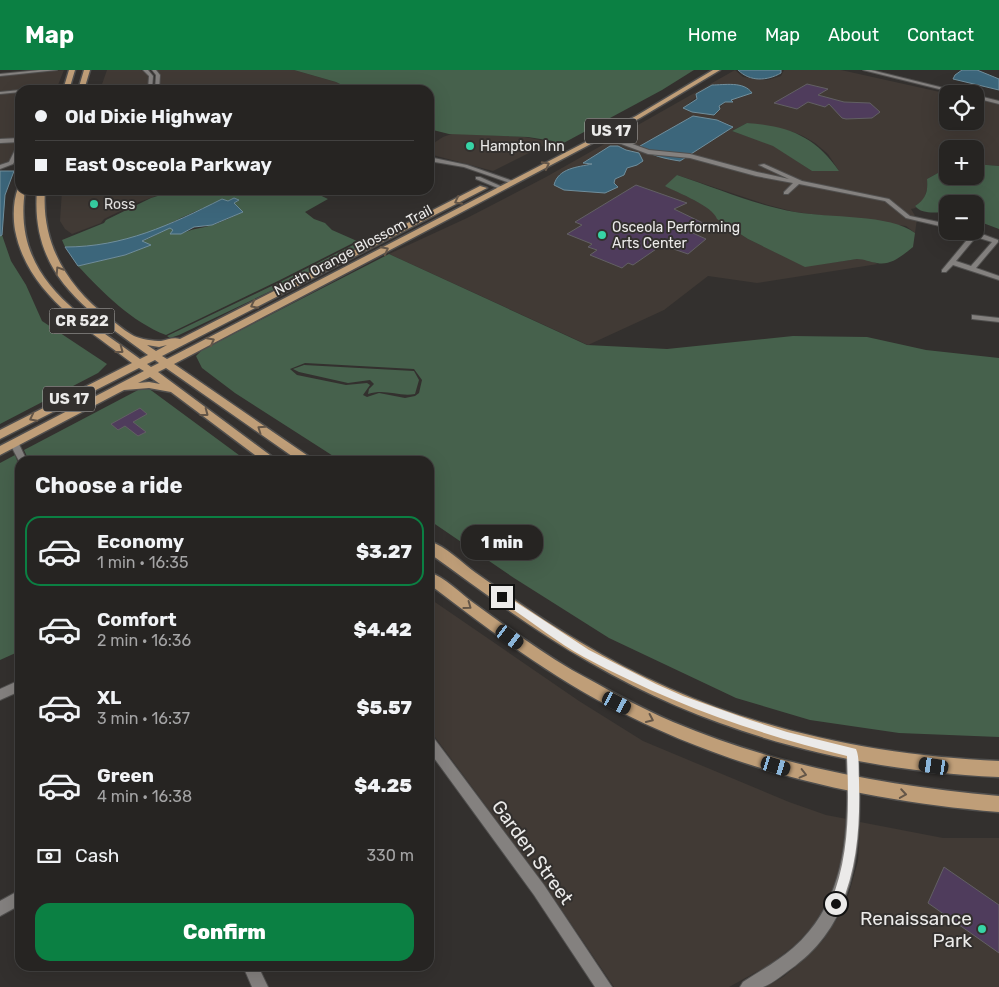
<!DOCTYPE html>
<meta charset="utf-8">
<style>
body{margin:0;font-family:Rubik,sans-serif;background:#32302f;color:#f1f3f6;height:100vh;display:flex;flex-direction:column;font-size:19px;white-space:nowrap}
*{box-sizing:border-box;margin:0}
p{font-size:16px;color:#a4a4a5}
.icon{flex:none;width:28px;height:28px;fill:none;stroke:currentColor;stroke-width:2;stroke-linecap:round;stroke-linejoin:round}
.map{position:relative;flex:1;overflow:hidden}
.drawer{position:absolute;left:15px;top:386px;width:419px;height:515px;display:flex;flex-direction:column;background:#262422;border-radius:15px;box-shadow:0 5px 20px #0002,0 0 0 1px #424140}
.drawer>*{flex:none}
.banner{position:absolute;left:15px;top:15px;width:419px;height:110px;border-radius:15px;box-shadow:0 5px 20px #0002,0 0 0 1px #424140;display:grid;align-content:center;height:110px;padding:0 20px;background:#262422}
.fabs{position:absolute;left:939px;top:15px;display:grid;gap:10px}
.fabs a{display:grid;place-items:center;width:45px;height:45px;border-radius:10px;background:#262422;box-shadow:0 5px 20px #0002,0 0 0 1px #424140;font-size:25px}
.end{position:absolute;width:22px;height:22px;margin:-11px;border:6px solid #ebeae9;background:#111;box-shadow:0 0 0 2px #111}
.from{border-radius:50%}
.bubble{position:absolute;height:35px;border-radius:15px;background:#262422;box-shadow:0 5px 20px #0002,0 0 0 1px #424140;font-size:16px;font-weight:800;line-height:35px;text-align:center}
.car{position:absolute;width:15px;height:30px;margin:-15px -8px;border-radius:6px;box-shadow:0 0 4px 1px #0007;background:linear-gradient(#222 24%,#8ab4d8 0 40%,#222 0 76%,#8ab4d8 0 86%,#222 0)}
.banner b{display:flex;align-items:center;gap:18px;height:48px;font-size:19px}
.banner b+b{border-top:1px solid #424140}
.banner i{width:12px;height:12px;background:#f1f3f6}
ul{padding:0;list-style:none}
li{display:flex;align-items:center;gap:15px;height:70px;margin:0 10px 8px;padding:0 10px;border:2px solid transparent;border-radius:15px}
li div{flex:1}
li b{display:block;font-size:19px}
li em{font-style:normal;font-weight:800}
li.on{border-color:#0b8043}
li>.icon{width:45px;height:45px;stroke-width:1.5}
h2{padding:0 20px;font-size:22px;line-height:60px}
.pay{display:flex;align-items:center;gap:12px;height:55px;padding:0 20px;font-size:19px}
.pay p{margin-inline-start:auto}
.action{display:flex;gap:10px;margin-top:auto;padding:10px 20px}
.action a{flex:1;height:58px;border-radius:15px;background:#0b8043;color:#fff;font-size:20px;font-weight:800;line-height:58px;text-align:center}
header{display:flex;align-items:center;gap:30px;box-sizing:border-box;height:70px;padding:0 25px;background:#0b8043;color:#fff}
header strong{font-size:24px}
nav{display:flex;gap:28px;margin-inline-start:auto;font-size:18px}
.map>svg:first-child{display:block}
</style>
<header>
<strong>Map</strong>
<nav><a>Home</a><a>Map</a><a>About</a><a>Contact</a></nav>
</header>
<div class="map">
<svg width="999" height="917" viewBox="0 0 999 917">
<rect width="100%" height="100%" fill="#33302e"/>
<path fill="#413a35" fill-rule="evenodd" d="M64,0L56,20H47L45,18L0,22V6Z
M107,0H141L145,2L148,6V20H100Z
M157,0H294L336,12L352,20H160V4Z
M735,0L743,7L767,10L781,6L784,0H841L949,24H948V51H975V29L999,35V96L975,94V79H948L947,98L927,109V119L924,130L915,136L916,138L911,139L917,149L915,163L906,156L795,142L768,135L677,105L666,116L708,137L723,153L748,169L805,196L857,189H866L878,194L757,213L708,206L664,240L588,275L389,184L467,148L546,107ZM712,15H738L741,25L725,32L715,42L688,34ZM693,46L717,50L731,55L671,89L644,81L640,76ZM747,53L793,62L803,66L815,73L828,84L839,101H812L773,75L732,61ZM610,76L622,77L626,80L632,81L631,96L625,99L623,106L615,109L614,113L617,115L609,119L607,123L564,120L554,112L559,105L568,100L593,94H584V92Z
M20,22V63L17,69L0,70V24Z
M454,63L525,67L551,72L493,101L429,84V76L443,67Z
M16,71L17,76L8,93L0,96V72Z
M62,120H173L139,132L104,149L101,153L72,164L65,159L60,151Z
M429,528L579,631L643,671L789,732L826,745L847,749L844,780L836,816L813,856L795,875L769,895L729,917H614L545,815L429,659Z
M860,752L943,768H999V917H765L783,907L805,889L824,869L840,844L849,823L858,791Z"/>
<path fill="#46614c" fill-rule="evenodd" d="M294,0H694L662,20L558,76L552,74L553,71L528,67L449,64L429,59V20H352L336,12Z
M747,53C788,56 815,66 839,101H812L773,76L732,61Z
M975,94L999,96V159L975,150V134H948L947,142C937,142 922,145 915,136C926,129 928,122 927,109L947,98L948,106H975Z
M677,105C716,118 755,135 795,142C828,148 891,144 915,163L913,177C903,185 891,196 877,193C869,192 865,189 857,189L805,197L748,169L717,149C713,136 678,123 665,116Z
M177,120H309L328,129L305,142L314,149L325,153L332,160L357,171L280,210L166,265C132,252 103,223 78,196L125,185L150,175L141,172L170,158L181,164C193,158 200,159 212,155C223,152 233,146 243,142L233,133L238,131C206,131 177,152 148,163C122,173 94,177 65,177L62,170L104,153L106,150L151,128Z
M2,165L11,191L26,215L42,251L107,294L98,303L0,354V166Z
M359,172L367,175L179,265L170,268L167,266L282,211Z
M389,184L587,275L667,279L793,266L867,267L926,280L999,288V667L899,663L810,650L736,628L609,568L514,508L429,450V391H341L235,323L202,298L196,286L202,280ZM305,293L414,299L422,310L419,323L415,326L405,328L379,323L367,327L363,325L370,315L367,313L346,315L297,305L290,299Z
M304,295L414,301L419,310L415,324C398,327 386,318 368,324L369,319L374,314L370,310L348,313L299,302L293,299Z
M148,318L247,391H29L24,380L140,319Z
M15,385L20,398V581L0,590V393Z"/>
<path fill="#3c667b" stroke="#708e9c" d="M738,0H781V3C767,11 750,12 738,0Z
M962,0H977L999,9V20L953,9L955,5Z
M712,15C724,15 744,11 752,23L731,30L733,32H725L719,36L720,39L714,45L692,42L683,38L697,29L696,24Z
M693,46L717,50L733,57L680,91C667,89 649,86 640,76Z
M610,76H618L626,80L639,83L643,91L637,95L627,98L624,105L615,109L614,113L618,117L605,123L564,120L554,115C558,98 578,97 592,94L583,93Z
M0,101H14L5,125L2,165L0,166Z
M234,128L239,130L234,133L243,142L212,155L194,157L181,164H170L173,160L170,158L142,171L151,175L125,185L78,196L65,177C124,177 170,155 222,129L228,131Z"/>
<path fill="#4f3c5c" stroke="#626063" d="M807,14L828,19L818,25L844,32L870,33L880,42L872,48L846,49L842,48L829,34L825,37L808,32L797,39L774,33Z
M636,115L687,133L674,139L703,153L686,160L706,169L688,184L662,175L633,195L628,193L622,198L590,185L597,180L588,177L592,174L567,164L582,155L575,152Z
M140,338L147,344L133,352L146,362L138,366L125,356L118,360L111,354Z
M944,797L999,835V883L928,833Z"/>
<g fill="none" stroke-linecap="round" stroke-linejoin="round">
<g stroke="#504f4e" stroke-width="2">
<path id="minor" d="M40,0H57L0,6V4Z
M143,0H148L153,6L152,20H148L149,6Z
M152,0H156L160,5L159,20H155L156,5Z
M863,0H871L968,24H959Z
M20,20V22L0,24V22L20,20H22Z
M975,25L999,31V34L975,28Z
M610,66L649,80L690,84L757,102L789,109L759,95L764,94L802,111L889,129L910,146L948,154V158L906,148L885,131L799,114L788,124H784V122L793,113L756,106L690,88L648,84L608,69L607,68Z
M20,68V72L0,73V69Z
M20,74V81L13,94L0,99V95L9,92L17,76Z
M429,87L467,95L516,112L513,114L464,97L429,91Z
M476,107H480L505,118L500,119L476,109Z
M964,161H974L998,170V172L976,198L999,206V210L953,195L946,202H942V200L971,165ZM976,167L992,172L971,196L956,191Z
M972,245L999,248V252L972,249Z
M15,371L18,372L27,391H20V393L10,374Z
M20,610V621L0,630V619Z
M429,665L433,667L544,815L612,917H595L534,825L429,681Z
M852,677L856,679L858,683C863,759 862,846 795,896C786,902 774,913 763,917C757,917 747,917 740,917L743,912C760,901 778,891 793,878C850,828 849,752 846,683L848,679Z
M20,820V835L0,846V831Z
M243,896H258L268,917H252Z"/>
</g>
<g stroke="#504f4e" stroke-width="3">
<path id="major" d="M69,0H75L69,20H63Z
M84,0H90L84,20H78Z
M713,0H720L640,48L174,294L311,388L313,391H299L166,298L158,302L274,388L276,391H263L171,322L149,318L124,320L0,385V376L144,301L139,298L0,369V360L132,293C85,257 27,223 15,160C13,147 13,131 18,118L25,120C12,208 79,244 140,289L148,285C88,241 30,206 37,120H45C41,173 67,217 109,248C117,254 126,262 134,266C140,269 154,271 161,271C167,270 173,267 180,269L480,116L487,118L162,286L167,289L636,46ZM147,275L159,277L167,275L156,281ZM155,290L159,293L151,297L147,294ZM150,307L160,314L149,312L138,313Z
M429,471C446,476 462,493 476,503C510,527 544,551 580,572C707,649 852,685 999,691V707C857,701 715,665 591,593C534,561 482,521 429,483Z
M429,502C445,507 461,524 475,534C507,557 538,580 572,600C605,618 638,637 673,652C777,696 887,716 999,726V742C860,730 735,701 611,637C545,603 487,558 429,514Z"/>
</g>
<use href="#minor" fill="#84817f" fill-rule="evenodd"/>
<use href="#major" fill="#bf9e78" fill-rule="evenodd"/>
</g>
<defs><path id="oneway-chevron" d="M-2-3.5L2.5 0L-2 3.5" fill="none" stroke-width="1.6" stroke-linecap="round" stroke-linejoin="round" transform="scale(1.25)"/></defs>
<g stroke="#645648">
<use href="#oneway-chevron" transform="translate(546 95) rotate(-28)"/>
<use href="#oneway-chevron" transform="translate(458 131) rotate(153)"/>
<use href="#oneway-chevron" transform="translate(385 180) rotate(-28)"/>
<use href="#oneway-chevron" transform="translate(59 200) rotate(-123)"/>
<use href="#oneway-chevron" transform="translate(254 235) rotate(153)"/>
<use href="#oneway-chevron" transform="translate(211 271) rotate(-28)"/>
<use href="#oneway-chevron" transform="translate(120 280) rotate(37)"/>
<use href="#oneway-chevron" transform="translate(205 343) rotate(37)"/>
<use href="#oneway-chevron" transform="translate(33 348) rotate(153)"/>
<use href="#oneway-chevron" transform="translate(261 359) rotate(-145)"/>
<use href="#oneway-chevron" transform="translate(468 536) rotate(36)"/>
<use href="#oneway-chevron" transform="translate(650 649) rotate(25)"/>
<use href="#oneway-chevron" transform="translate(803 704) rotate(14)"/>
<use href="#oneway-chevron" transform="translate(903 724) rotate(9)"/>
</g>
<path fill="#ebeae9" d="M502,523L589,580L656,614L683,626L750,650L787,662L856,679C860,688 858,700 859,710C860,754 858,796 840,838L836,839L832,838L830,834C850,786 849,737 847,686C754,663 669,633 584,587C555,571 527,548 499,530L497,527Z"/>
<g fill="#37d4a6" stroke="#33302e" stroke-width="2">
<circle cx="470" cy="76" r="5"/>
<circle cx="94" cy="134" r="5"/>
<circle cx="602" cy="165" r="5"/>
<circle cx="982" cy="859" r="5"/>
</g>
<g text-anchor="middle" stroke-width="4" stroke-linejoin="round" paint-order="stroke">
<g font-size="14" fill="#ebeae9" stroke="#33302e" text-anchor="start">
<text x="480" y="81">Hampton Inn</text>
<text x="104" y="139">Ross</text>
<text x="612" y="162">Osceola Performing<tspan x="612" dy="16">Arts Center</tspan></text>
</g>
<g font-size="14" fill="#ebeae9" stroke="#33302e">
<text transform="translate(353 180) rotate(-28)" y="5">North Orange Blossom Trail</text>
</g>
<g fill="#33302e" stroke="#b4b2b1" stroke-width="1">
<rect x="585" y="48.5" width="52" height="25" rx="4"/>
<rect x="49.5" y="238.5" width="65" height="25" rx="4"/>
<rect x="43" y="316.5" width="52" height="25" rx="4"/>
</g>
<g font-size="15" font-weight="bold" fill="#ebeae9">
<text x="611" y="66">US 17</text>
<text x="82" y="256">CR 522</text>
<text x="69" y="334">US 17</text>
</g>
<g font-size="19" fill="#ebeae9" stroke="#33302e">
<text transform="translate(533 782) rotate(54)" y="7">Garden Street</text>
</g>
<g font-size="19" fill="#ebeae9" stroke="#33302e" text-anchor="end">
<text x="972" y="855">Renaissance<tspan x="972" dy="22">Park</tspan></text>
</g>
</g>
</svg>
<div class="fabs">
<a><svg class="icon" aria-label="locate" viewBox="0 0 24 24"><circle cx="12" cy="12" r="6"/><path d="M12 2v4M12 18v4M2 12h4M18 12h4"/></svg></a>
<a>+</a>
<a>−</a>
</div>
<i class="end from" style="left:836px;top:834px"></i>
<i class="end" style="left:502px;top:527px"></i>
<div class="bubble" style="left:461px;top:455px;width:82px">1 min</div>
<i class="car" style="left:510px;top:567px;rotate:126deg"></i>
<i class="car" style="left:617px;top:633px;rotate:117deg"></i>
<i class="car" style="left:776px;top:696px;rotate:107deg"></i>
<i class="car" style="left:934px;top:696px;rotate:279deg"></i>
<div class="banner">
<b><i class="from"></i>Old Dixie Highway</b>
<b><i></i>East Osceola Parkway</b>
</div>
<section class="drawer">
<h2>Choose a ride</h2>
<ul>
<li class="on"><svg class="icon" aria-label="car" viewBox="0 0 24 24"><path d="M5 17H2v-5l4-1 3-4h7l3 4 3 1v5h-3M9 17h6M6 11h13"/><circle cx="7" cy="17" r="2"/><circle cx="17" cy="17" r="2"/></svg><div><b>Economy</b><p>1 min · 16:35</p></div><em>$3.27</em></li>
<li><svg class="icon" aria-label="car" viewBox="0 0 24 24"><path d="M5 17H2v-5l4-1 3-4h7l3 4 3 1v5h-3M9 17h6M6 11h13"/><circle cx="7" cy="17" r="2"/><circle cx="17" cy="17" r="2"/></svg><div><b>Comfort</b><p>2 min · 16:36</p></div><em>$4.42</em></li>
<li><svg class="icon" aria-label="car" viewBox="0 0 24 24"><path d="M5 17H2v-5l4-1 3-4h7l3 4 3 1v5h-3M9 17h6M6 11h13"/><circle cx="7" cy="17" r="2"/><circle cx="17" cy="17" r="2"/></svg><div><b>XL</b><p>3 min · 16:37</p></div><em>$5.57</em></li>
<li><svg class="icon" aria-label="car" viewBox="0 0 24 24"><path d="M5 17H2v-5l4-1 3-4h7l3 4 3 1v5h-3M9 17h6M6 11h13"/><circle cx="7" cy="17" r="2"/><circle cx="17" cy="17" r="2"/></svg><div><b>Green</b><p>4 min · 16:38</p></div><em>$4.25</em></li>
</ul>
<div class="pay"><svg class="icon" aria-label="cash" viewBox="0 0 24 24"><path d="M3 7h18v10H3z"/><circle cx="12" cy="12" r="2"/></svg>Cash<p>330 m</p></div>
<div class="action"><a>Confirm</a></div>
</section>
</div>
